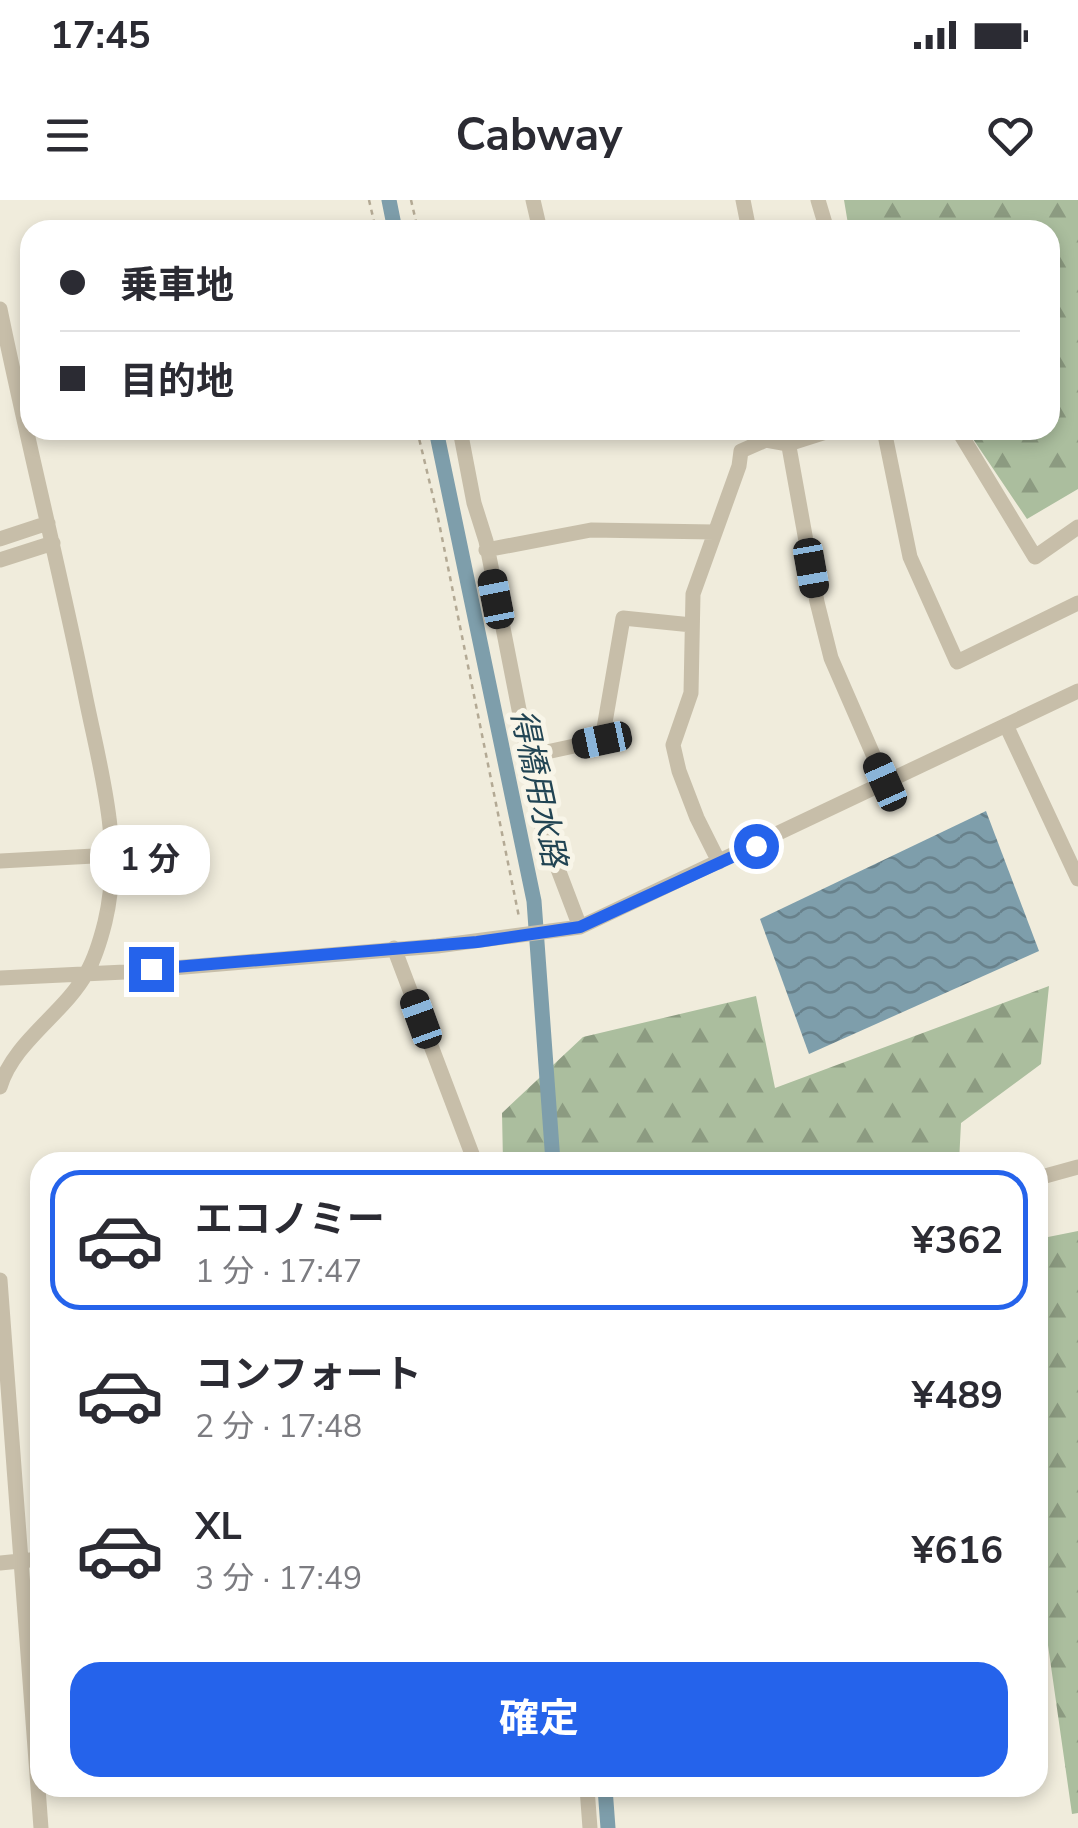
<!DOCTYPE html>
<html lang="ja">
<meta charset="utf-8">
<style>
body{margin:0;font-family:"Nunito Sans","Noto Sans JP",sans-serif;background:#f7f7f7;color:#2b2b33;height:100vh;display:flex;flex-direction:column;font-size:38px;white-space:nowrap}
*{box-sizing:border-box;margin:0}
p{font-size:32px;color:#7c7c81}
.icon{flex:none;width:55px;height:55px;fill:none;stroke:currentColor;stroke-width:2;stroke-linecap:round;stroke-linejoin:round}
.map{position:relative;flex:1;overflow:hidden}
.side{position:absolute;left:30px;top:952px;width:1018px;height:645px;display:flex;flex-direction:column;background:#fff;border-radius:30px;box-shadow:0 5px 15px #0003}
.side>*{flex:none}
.top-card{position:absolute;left:20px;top:20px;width:1040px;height:220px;border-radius:30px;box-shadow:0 5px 15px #0003;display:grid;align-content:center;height:220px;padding:0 40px;background:#fff}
.end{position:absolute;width:45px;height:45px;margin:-22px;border:12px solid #2563eb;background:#fff;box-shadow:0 0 0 5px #fff}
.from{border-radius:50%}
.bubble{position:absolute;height:70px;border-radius:30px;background:#fff;box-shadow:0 5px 15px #0003;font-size:32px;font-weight:700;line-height:70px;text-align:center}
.car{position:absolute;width:30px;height:60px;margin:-30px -15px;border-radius:12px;box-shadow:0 0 8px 2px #0007;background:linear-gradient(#222 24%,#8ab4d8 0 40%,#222 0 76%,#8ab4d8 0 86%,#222 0)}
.top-card b{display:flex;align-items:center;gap:35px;height:95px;font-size:38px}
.top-card b+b{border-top:2px solid #e1e1e2}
.top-card i{width:25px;height:25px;background:#2b2b33}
ul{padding:18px 0 0;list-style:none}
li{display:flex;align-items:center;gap:30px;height:140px;margin:0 20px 15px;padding:0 20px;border:5px solid transparent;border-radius:30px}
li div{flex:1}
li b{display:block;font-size:38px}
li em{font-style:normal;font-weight:700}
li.active{border-color:#2563eb}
li>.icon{width:90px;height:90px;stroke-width:1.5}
.primary-button{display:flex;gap:20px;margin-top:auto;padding:20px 40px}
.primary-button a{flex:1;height:115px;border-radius:30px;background:#2563eb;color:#fff;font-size:40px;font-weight:700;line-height:115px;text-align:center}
.status{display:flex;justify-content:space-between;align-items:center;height:70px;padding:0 50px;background:#fff;direction:ltr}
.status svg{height:28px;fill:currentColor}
header{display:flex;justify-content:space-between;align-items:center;height:130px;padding:0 40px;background:#fff;font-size:45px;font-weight:700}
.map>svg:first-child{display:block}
</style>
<div class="status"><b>17:45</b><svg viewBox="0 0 49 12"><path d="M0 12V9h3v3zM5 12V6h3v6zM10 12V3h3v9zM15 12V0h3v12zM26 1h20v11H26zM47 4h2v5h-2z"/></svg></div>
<header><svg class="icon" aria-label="menu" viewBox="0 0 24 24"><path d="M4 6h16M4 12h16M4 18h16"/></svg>Cabway<svg class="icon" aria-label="heart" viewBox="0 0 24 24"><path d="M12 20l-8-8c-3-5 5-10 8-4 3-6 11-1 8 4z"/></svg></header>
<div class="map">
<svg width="1078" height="1628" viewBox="0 0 1078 1628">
<defs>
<pattern id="forest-firs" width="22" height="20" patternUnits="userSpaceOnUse" patternTransform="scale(2.5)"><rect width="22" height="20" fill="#abbe9e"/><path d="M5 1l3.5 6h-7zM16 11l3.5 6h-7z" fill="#8c9b81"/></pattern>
<pattern id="water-waves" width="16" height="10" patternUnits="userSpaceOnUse" patternTransform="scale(2.5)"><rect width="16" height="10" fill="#7e9eab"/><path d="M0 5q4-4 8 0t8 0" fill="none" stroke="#68818b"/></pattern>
</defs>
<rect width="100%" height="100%" fill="#f0ecdc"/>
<path fill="url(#forest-firs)" d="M844,0H1078V289L1027,319L967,230H1050V30H849Z
M1049,786L1041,864L961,923L959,962H503L502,913L583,837L756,796L775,888Z
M1078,1031V1613L1072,1614L1038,1375V1039Z"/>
<path fill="url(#water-waves)" d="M986,611L1039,751L809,854L760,719Z"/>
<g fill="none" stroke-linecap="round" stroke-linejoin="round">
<path stroke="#7e9eab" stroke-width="15" d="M389,0L395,30
M436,230L534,701L553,962
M605,1588L608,1628"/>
<path stroke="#b3a994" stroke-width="2.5" stroke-dasharray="5 5" stroke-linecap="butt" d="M369,0L376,30
M411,0L418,30
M417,230L437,313L519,717"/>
<path stroke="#c7bea9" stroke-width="15" d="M533,0L540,30
M743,0L749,30
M818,0L827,30
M0,109C26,236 58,362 84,489C99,566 124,643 105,722C101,738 95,758 87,772C65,813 14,841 0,887
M460,230L474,303L486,341L542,627L580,727
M786,230L817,402L831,458L885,582
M884,230L910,357L957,462L1078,403
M958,230L1035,357L1078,327
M0,339L48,323
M486,350L591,330L714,332
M0,360L53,343
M1006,525L1078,679
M528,556L602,540L623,418L692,425
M0,661L113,655
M719,662L697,618L679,571L673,545L691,493L693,394L739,266L741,251L766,240L788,244L832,230
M394,748L475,962
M0,778L125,772L437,746L580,727L1078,491
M1038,978L1078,967
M0,1080L41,1628
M0,1363L40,1359
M587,1588L590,1628"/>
</g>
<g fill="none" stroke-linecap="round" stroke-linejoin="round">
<path stroke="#2563eb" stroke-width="12" d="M151,769L477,742L580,727L756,646"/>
</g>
<g text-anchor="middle" stroke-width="10" stroke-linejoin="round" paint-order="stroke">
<g font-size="32" font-style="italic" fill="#214453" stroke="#f8f5e8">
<text transform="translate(539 588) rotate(78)" y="11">得橋用水路</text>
</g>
</g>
</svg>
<i class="end from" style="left:756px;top:646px"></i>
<i class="end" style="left:151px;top:769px"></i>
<div class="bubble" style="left:90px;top:625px;width:120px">1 分</div>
<i class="car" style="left:811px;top:368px;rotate:170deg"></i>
<i class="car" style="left:496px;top:399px;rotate:349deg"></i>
<i class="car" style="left:602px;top:540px;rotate:258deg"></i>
<i class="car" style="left:885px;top:582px;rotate:336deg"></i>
<i class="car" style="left:421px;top:819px;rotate:340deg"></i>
<div class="top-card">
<b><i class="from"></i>乗車地</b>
<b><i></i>目的地</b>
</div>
<section class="side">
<ul>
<li class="active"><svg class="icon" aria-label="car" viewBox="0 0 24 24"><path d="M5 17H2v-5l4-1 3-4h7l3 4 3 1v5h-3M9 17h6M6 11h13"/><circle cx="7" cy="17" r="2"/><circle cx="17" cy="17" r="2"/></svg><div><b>エコノミー</b><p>1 分 · 17:47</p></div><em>¥362</em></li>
<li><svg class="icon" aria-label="car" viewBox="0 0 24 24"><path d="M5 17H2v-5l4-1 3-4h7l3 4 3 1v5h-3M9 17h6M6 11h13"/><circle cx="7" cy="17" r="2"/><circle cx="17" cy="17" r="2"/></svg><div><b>コンフォート</b><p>2 分 · 17:48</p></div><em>¥489</em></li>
<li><svg class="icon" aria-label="car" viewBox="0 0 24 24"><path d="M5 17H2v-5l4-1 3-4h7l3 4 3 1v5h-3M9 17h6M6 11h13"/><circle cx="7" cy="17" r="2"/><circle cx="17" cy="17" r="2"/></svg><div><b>XL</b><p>3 分 · 17:49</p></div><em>¥616</em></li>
</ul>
<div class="primary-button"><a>確定</a></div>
</section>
</div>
